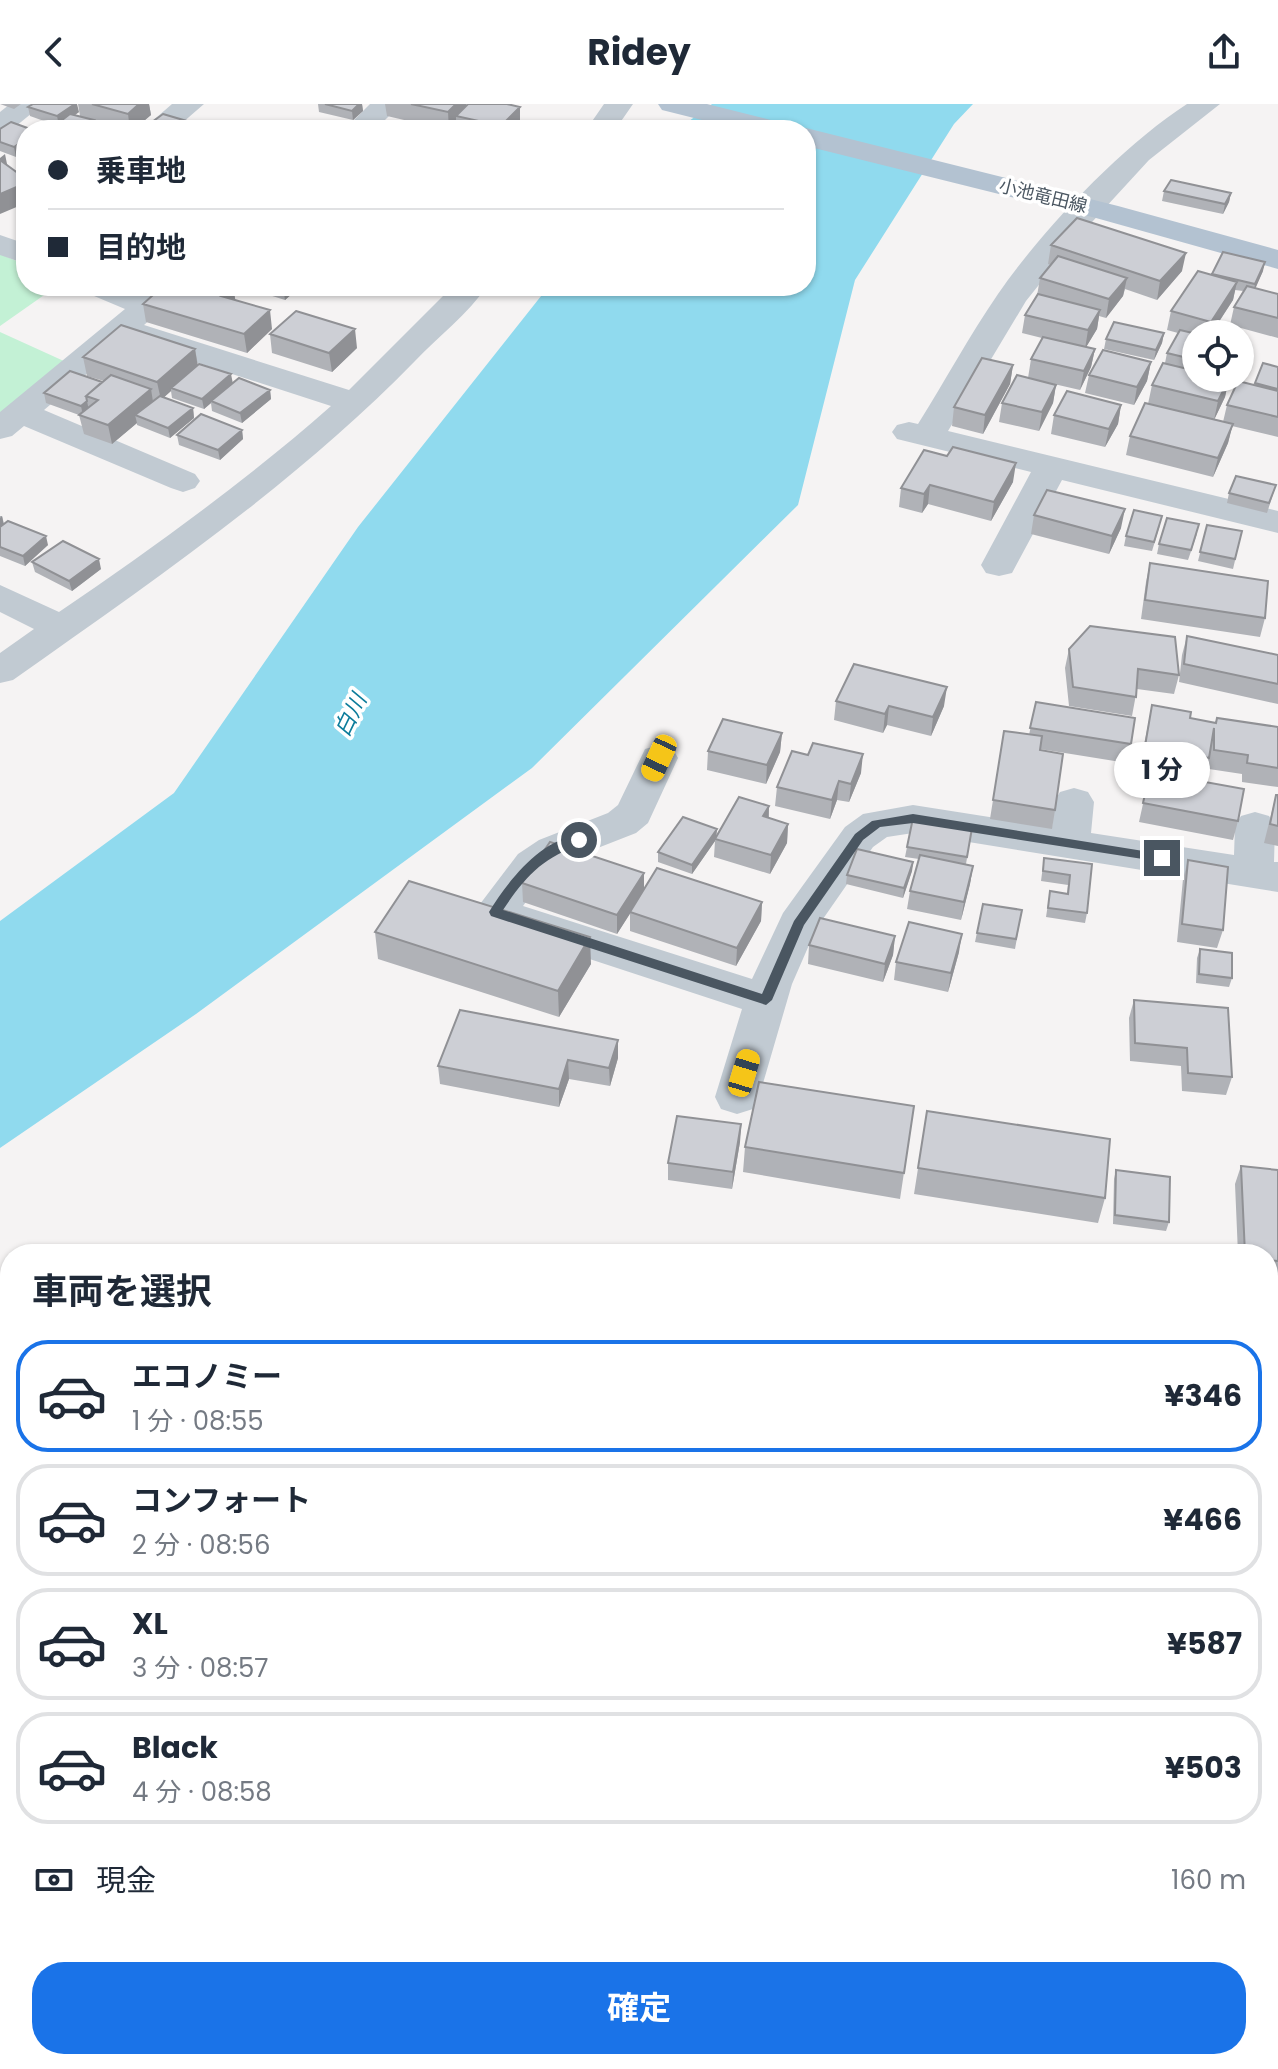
<!DOCTYPE html>
<html lang="ja">
<meta charset="utf-8">
<style>
body{margin:0;font-family:Poppins,"Noto Sans JP",sans-serif;background:#f2f2f3;color:#1f2937;height:100vh;display:flex;flex-direction:column;font-size:30px;white-space:nowrap}
*{box-sizing:border-box;margin:0}
p{font-size:26px;color:#747a83}
.icon{flex:none;width:44px;height:44px;fill:none;stroke:currentColor;stroke-width:2;stroke-linecap:round;stroke-linejoin:round}
.map{position:relative;flex:1;overflow:hidden}
.sheet{position:absolute;left:0px;top:1140px;width:1278px;height:826px;display:flex;flex-direction:column;background:#fff;border-radius:32px 32px 0 0;box-shadow:0 2px 6px #0004}
.sheet>*{flex:none}
.top-card{position:absolute;left:16px;top:16px;width:800px;height:176px;border-radius:32px;box-shadow:0 2px 6px #0004;display:grid;align-content:center;height:176px;padding:0 32px;background:#fff}
.fabs{position:absolute;left:1182px;top:216px;display:grid;gap:16px}
.fabs a{display:grid;place-items:center;width:72px;height:72px;border-radius:50%;background:#fff;box-shadow:0 2px 6px #0004;font-size:40px}
.end{position:absolute;width:36px;height:36px;margin:-18px;border:10px solid #4a5661;background:#fff;box-shadow:0 0 0 4px #fff}
.from{border-radius:50%}
.bubble{position:absolute;height:56px;border-radius:28px;background:#fff;box-shadow:0 2px 6px #0004;font-size:26px;font-weight:700;line-height:56px;text-align:center}
.car{position:absolute;width:24px;height:48px;margin:-24px -12px;border-radius:10px;box-shadow:0 0 6px 2px #0007;background:linear-gradient(#f5c518 24%,#345 0 40%,#f5c518 0 76%,#345 0 86%,#f5c518 0)}
.top-card b{display:flex;align-items:center;gap:28px;height:76px;font-size:30px}
.top-card b+b{border-top:2px solid #e0e1e3}
.top-card i{width:20px;height:20px;background:#1f2937}
ul{padding:0;list-style:none}
li{display:flex;align-items:center;gap:24px;height:112px;margin:0 16px 12px;padding:0 16px;border:4px solid #e0e1e3;border-radius:32px}
li div{flex:1}
li b{display:block;font-size:30px}
li em{font-style:normal;font-weight:700}
li.active{border-color:#1a73e8}
li>.icon{width:72px;height:72px;stroke-width:1.5}
h2{padding:0 32px;font-size:36px;line-height:96px}
.pay{display:flex;align-items:center;gap:20px;height:88px;padding:0 32px;font-size:30px}
.pay p{margin-inline-start:auto}
.primary-button{display:flex;gap:16px;margin-top:auto;padding:16px 32px}
.primary-button a{flex:1;height:92px;border-radius:32px;background:#1a73e8;color:#fff;font-size:32px;font-weight:700;line-height:92px;text-align:center}
header{display:flex;justify-content:space-between;align-items:center;height:104px;padding:0 32px;background:#fff;font-size:36px;font-weight:700}
.map>svg:first-child{display:block}
</style>
<header><svg class="icon" aria-label="back" viewBox="0 0 24 24"><path d="M15 5l-7 7 7 7"/></svg>Ridey<svg class="icon" aria-label="share" viewBox="0 0 24 24"><path d="M12 15V3M7 8l5-5 5 5M5 13v7h14v-7"/></svg></header>
<div class="map">
<svg width="1278" height="1965" viewBox="0 0 1278 1965">
<rect width="100%" height="100%" fill="#f5f3f3"/>
<path fill="#c3f1d5" d="M0,150L26,161V182H57L0,222Z
M0,228L66,258L0,310Z"/>
<path fill="#90daee" d="M712,0H973L954,20L855,176L798,401L532,664L196,910L0,1044V817L174,689L358,423L549,182H806V26H677Z"/>
<g fill="none" stroke-linecap="round" stroke-linejoin="round">
<path fill="#c1cad2" fill-rule="evenodd" d="M10,0H43L10,27L0,30V8Z
M172,0H204L174,26H142Z
M370,0H401L375,26H344Z
M604,0H633L615,26H586Z
M1187,0H1220L1149,56L1070,142L1026,197L948,327L1278,407V429L1062,376L1012,469L999,472L986,469L981,461L1031,368L897,335L892,328L897,321L909,318L918,320C945,277 969,232 998,190C1042,126 1122,42 1187,0Z
M0,131L26,140V160L0,151Z
M82,182H125L143,190L153,182H188L144,221L349,286L453,182H487C468,210 438,233 415,257C295,380 153,477 13,576L0,579V549L34,525L0,508V481L59,508C153,444 246,377 331,302L127,236L44,306L195,370L200,377L195,384L183,388L171,384L24,322L12,332L0,335V308L125,205L87,189Z
M659,641L673,645L678,654L648,719L636,729L567,756L546,770L523,802L752,875L783,809L845,723L863,710L913,701L1052,723L1054,698L1060,688L1074,684L1088,688L1094,698L1091,729L1234,751L1235,722L1241,712L1255,708L1269,712L1275,722L1274,758H1278V788L913,729L887,733L873,743L816,825L792,880L759,993L753,1005L737,1010L721,1005L715,993L742,905L480,819L474,808L518,750L539,736L608,709L618,701L645,645Z
M1268,1221L1278,1222V1262L1268,1261Z
M10,1617V1698L0,1702V1621Z
M999,1956H1059V1965H999Z"/>
<path fill="#b3c2d1" fill-rule="evenodd" d="M658,0H707L787,20L791,26H742L662,6Z
M806,24L1118,102L1278,146V165L1096,114L806,42V26H799Z"/>
</g>
<path fill="#b0b2b7" d="M0,0H21L14,5Z
M78,0H149L151,11L133,26H125L94,18L95,22L55,21L30,12L28,3L79,8L75,11L80,12Z
M318,0H362L363,7L353,16L319,8Z
M385,0H466V2L520,21L516,26H457L456,19L450,26H447L387,12Z
M0,25L26,26V59L19,57L17,52L16,53L0,47Z
M1164,87L1231,89L1229,98L1223,110L1162,97Z
M1051,141L1182,167L1157,196L1125,185L1123,192L1106,214L1099,212L1097,225L1086,243L1095,245L1091,263L1080,286L1028,274L1031,255L1042,234L1022,229L1025,211L1037,192L1040,174L1051,161L1048,160Z
M1263,167L1255,184L1278,190V234L1230,221L1234,203L1243,187L1235,186L1233,196L1211,230H1196V274H1237L1232,285L1227,283L1225,293L1214,316L1223,318L1227,301L1278,263V333L1232,322L1228,339L1213,373L1126,351L1130,332L1148,300L1152,281L1165,259L1167,249L1178,229L1167,226L1171,207L1212,171Z
M233,182L235,196L272,225L247,249L146,218L143,200Z
M241,182H301L285,196Z
M1164,229L1162,239L1154,256L1104,245L1106,235Z
M270,230L357,244L332,268L272,249Z
M195,245L198,261L233,279L270,286L271,295L242,319L212,307L211,299L204,305L172,294L171,287L164,293L193,304L194,314L170,334L137,321V319L112,340L84,330L79,311L46,299L44,289L104,277L87,272L83,253Z
M1151,258L1147,277L1134,301L1085,289L1089,271Z
M1013,261L1010,280L983,330L952,322L954,303Z
M1056,281L1053,299L1039,327L999,318L1002,299Z
M1121,301L1118,320L1105,343L1051,330L1054,311Z
M242,326L243,335L220,356L179,341L177,331Z
M947,352L1013,378L991,417L928,400L922,409L899,403L901,384Z
M1276,381L1267,409L1227,399L1229,389Z
M1034,411L1121,424L1109,450L1031,430Z
M0,412H2L4,420L48,441L25,462L0,452Z
M1160,421L1152,447L1124,442L1126,432Z
M1207,421L1242,427L1233,465L1198,457Z
M1197,430L1188,456L1157,450L1159,440Z
M32,458L101,465L72,487L35,468Z
M1150,459L1265,514L1260,533L1141,515L1146,478Z
M1187,532L1278,551V600L1179,578L1182,551Z
M1069,545L1179,571L1174,590L1137,585L1132,612L1069,602L1065,564Z
M836,597L944,602L931,632L887,621L883,629L834,616Z
M1036,598L1131,640L1127,659L1040,645L1055,706L1052,725L990,715L1004,627L1029,631Z
M1152,601L1190,614L1215,619L1217,614L1278,623V683L1242,678V670L1209,665V656L1204,673L1140,661Z
M782,629L780,648L766,680L707,666L708,647Z
M1150,668L1238,717L1233,736L1139,718Z
M861,669L849,698L837,696L830,715L775,702L777,683Z
M1276,691H1278V742L1264,739Z
M769,702V714L788,720L787,739L770,770L714,753L715,737L692,770L658,758V748L717,725L716,732Z
M972,724L966,760L973,762L970,780L961,816L907,805L910,787L919,755L905,753L907,743Z
M1044,754L1092,760L1087,809L1085,819L1046,813L1050,787L1067,790L1068,781L1041,777Z
M1188,756L1223,826L1217,844L1177,838L1183,775Z
M913,758L912,767L903,794L846,780L847,771Z
M522,779L644,785L762,798L761,817L736,862L630,827V809L617,830L523,798Z
M983,800L1022,806L1015,845L975,838Z
M375,828L591,860L559,913L378,855Z
M895,832L893,851L883,878L808,860L809,841Z
M1200,845L1232,874L1229,883L1196,879L1197,854Z
M959,848L948,888L894,876L896,858Z
M1134,896L1232,973L1226,991L1182,987L1181,962L1130,957L1129,914Z
M618,954L610,982L569,975L559,1003L440,980L438,962Z
M914,1002L900,1095L743,1068L745,1043Z
M927,1007L1105,1094L1098,1119L914,1090Z
M741,1020L740,1038L732,1085L668,1076V1059Z
M1241,1062L1278,1066V1176L1268,1174V1150H1238L1235,1080Z
M1116,1066L1169,1118L1166,1127L1113,1120L1114,1075Z"/>
<path fill="#909195" d="M75,0H77L79,8L59,22L57,12Z
M139,0H149L151,11L133,26H130L128,10Z
M359,0H362L363,7L353,16L352,7Z
M456,0H466V9L456,12V19L449,26L448,8Z
M520,3V21L516,26H501V22Z
M26,35V46L17,48V52L16,53L14,43Z
M5,50L7,60L0,65V54Z
M26,79V99L0,110V90Z
M1231,89L1229,98L1223,110L1225,100Z
M1186,149L1182,167L1157,196L1160,177Z
M1265,158L1263,167L1253,190L1255,180Z
M1127,174L1123,192L1106,214L1109,195Z
M1237,178L1233,196L1211,230H1208L1211,218Z
M233,182L236,200L221,192Z
M283,182H301L285,196Z
M270,206L272,225L247,249L244,230Z
M1100,206L1097,225L1085,245L1088,226Z
M355,225L357,244L332,268L329,249Z
M1164,229L1162,239L1154,256L1156,246Z
M1248,243L1244,261L1240,269V259Z
M195,245L198,264L171,284V287L161,296L157,278Z
M1095,245L1091,263L1080,286L1084,267Z
M1151,258L1147,277L1134,301L1137,283Z
M1013,261L1010,280L983,330L985,311Z
M231,270L233,280L211,297V299L204,305L202,295Z
M1229,275L1225,293L1214,316L1218,297Z
M1056,281L1053,299L1039,327L1042,308Z
M151,285L154,304L135,311L137,319L112,340L108,321Z
M270,286L271,295L242,319L240,309Z
M87,297L89,307L83,312L81,302Z
M1121,301L1118,320L1105,343L1109,325Z
M193,304L194,314L170,334L168,324Z
M1233,320L1228,339L1213,373L1218,354Z
M242,326L243,335L220,356L218,346Z
M1016,359L1013,378L991,417L994,398Z
M930,381L928,400L922,409L924,390Z
M1125,405L1121,424L1109,450L1112,432Z
M2,412L4,422L0,426V414Z
M46,432L48,441L25,462L23,452Z
M99,455L101,465L72,487L69,477Z
M947,583L944,602L931,632L933,613Z
M889,602L887,621L883,629L885,610Z
M782,629L780,648L766,680L767,661Z
M863,650L861,669L849,698L851,680Z
M839,677L837,696L830,715L832,696Z
M769,702L768,721L763,712Z
M788,720L787,739L770,770L771,751Z
M717,725L716,735H715V737L692,770V761Z
M913,758L912,767L903,794L904,784Z
M973,762L970,780L961,816L964,798Z
M644,769V788L617,830V811Z
M762,798L761,817L736,862L737,844Z
M962,830L959,848L948,888L951,869Z
M895,832L893,851L883,878L885,860Z
M590,833L591,860L559,913L558,887Z
M618,936V954L610,982L609,964Z
M568,956L569,975L559,1003V985Z
M741,1020L740,1038L732,1085L733,1068Z"/>
<path fill="#cdcfd5" stroke="#909195" stroke-width="2" d="M33,0H75L57,12L28,3Z
M92,0H139L128,10Z
M325,0H359L352,7Z
M411,0H456L448,8Z
M468,0H507L520,3L501,22L456,12Z
M70,10L94,16L89,20L105,25L49,26Z
M163,10L197,20L189,26H141Z
M11,18L33,26H26V35L14,43L0,38V25Z
M26,41V51L17,48Z
M0,56L26,75V79L0,90Z
M1171,76L1231,89L1225,100L1164,87Z
M1077,114L1186,149L1160,177L1051,141Z
M1223,148L1265,158L1255,180L1212,170Z
M1058,152L1127,174L1109,195L1040,174Z
M1198,167L1237,178L1211,218L1171,207Z
M163,182H232L221,192L270,206L244,230L143,200Z
M1247,182L1278,190V214L1234,203Z
M1038,190L1100,206L1088,226L1025,211Z
M296,207L355,225L329,249L270,230Z
M1114,218L1164,229L1156,246L1106,235Z
M121,221L195,245L157,278L83,253Z
M1180,226L1197,230L1196,256L1167,249Z
M1043,233L1095,245L1084,267L1031,255Z
M1240,241L1248,243L1240,259Z
M1103,246L1151,258L1137,283L1089,271Z
M982,254L1013,261L985,311L954,303Z
M1163,259L1196,267V274L1229,275L1218,297L1152,281Z
M1263,259L1278,263V285L1255,279Z
M199,260L231,270L202,295L171,284Z
M70,267L102,278L86,292L87,297L81,302L44,289Z
M111,271L151,285L108,321L79,311L98,296L86,292Z
M1017,271L1056,281L1042,308L1002,299Z
M239,274L270,286L240,309L211,297Z
M1238,277L1278,287V313L1227,301Z
M1067,287L1121,301L1109,325L1054,311Z
M160,292L193,304L168,324L135,311Z
M1145,299L1233,320L1218,354L1130,332Z
M201,310L242,326L218,346L177,331Z
M953,343L1016,359L994,398L930,381L924,390L901,384L924,346L947,352Z
M1236,372L1276,381L1269,399L1229,389Z
M1047,386L1125,405L1112,432L1034,411Z
M1134,406L1162,412L1154,438L1126,432Z
M1167,414L1199,420L1191,446L1159,440Z
M8,417L46,432L23,452L0,443V423Z
M1207,421L1242,427L1235,455L1200,448Z
M63,437L99,455L69,477L32,458Z
M1150,459L1268,477L1265,514L1145,496Z
M1090,522L1175,533L1179,571L1138,565L1136,593L1073,583L1069,545Z
M1187,532L1278,551V580L1184,560Z
M854,560L947,583L933,613L889,602L885,610L836,597Z
M1036,598L1135,614L1131,640L1030,624Z
M1152,601L1191,608L1190,614L1216,619L1217,614L1278,623V664L1247,659L1248,651L1214,646V624L1209,654L1145,642Z
M723,615L782,629L767,661L708,647Z
M1004,627L1042,632L1040,646L1063,650L1055,706L993,696Z
M813,639L863,650L851,680L839,677L832,696L777,683L792,647L808,651Z
M1150,668L1244,685L1238,717L1143,699Z
M1276,691H1278V722L1270,720Z
M739,693L769,702L763,712L788,720L771,751L715,735Z
M683,713L717,725L692,761L658,748Z
M913,714L972,724L967,753L907,743Z
M550,738L644,769L617,811L522,779Z
M857,745L913,758L904,784L847,771Z
M920,751L973,762L964,798L910,787Z
M1044,754L1092,760L1087,809L1048,804L1050,787L1068,790L1070,771L1043,767Z
M1188,756L1228,763L1223,826L1182,820Z
M657,764L762,798L737,844L630,808Z
M409,777L590,833L558,887L375,828Z
M983,800L1022,806L1016,835L977,829Z
M820,814L895,832L885,860L809,841Z
M909,818L962,830L951,869L896,858Z
M1200,845L1232,849V874L1199,870Z
M1134,896L1228,904L1232,973L1188,969L1187,944L1135,939Z
M460,906L618,936L609,964L568,956L559,985L438,962Z
M759,978L914,1002L904,1069L745,1043Z
M927,1007L1110,1035L1105,1094L918,1064Z
M677,1012L741,1020L733,1068L668,1059Z
M1241,1062L1278,1066V1157L1268,1156V1150H1245Z
M1116,1066L1170,1073L1169,1118L1115,1111Z"/>
<path fill="#4a5661" d="M913,710L1162,750L1168,754L1162,758L913,719L880,723L863,736L804,821L772,896L766,901L491,812L489,808C507,779 544,729 583,733V739C542,755 527,770 503,806L762,890L794,817L855,730L872,717Z"/>
<g text-anchor="middle" stroke-width="7" stroke-linejoin="round" paint-order="stroke">
<g font-size="18" fill="#4a5661" stroke="#fff">
<text transform="translate(1043 92) rotate(14)" y="6">小池竜田線</text>
</g>
<g font-size="22" font-style="italic" fill="#0c7c9b" stroke="#fff">
<text transform="translate(350 611) rotate(-64)" y="8">白川</text>
</g>
</g>
</svg>
<div class="fabs">
<a><svg class="icon" aria-label="locate" viewBox="0 0 24 24"><circle cx="12" cy="12" r="6"/><path d="M12 2v4M12 18v4M2 12h4M18 12h4"/></svg></a>
</div>
<i class="end from" style="left:579px;top:736px"></i>
<i class="end" style="left:1162px;top:754px"></i>
<div class="bubble" style="left:1114px;top:638px;width:96px">1 分</div>
<i class="car" style="left:659px;top:654px;rotate:205deg"></i>
<i class="car" style="left:744px;top:969px;rotate:17deg"></i>
<div class="top-card">
<b><i class="from"></i>乗車地</b>
<b><i></i>目的地</b>
</div>
<section class="sheet">
<h2>車両を選択</h2>
<ul>
<li class="active"><svg class="icon" aria-label="car" viewBox="0 0 24 24"><path d="M5 17H2v-5l4-1 3-4h7l3 4 3 1v5h-3M9 17h6M6 11h13"/><circle cx="7" cy="17" r="2"/><circle cx="17" cy="17" r="2"/></svg><div><b>エコノミー</b><p>1 分 · 08:55</p></div><em>¥346</em></li>
<li><svg class="icon" aria-label="car" viewBox="0 0 24 24"><path d="M5 17H2v-5l4-1 3-4h7l3 4 3 1v5h-3M9 17h6M6 11h13"/><circle cx="7" cy="17" r="2"/><circle cx="17" cy="17" r="2"/></svg><div><b>コンフォート</b><p>2 分 · 08:56</p></div><em>¥466</em></li>
<li><svg class="icon" aria-label="car" viewBox="0 0 24 24"><path d="M5 17H2v-5l4-1 3-4h7l3 4 3 1v5h-3M9 17h6M6 11h13"/><circle cx="7" cy="17" r="2"/><circle cx="17" cy="17" r="2"/></svg><div><b>XL</b><p>3 分 · 08:57</p></div><em>¥587</em></li>
<li><svg class="icon" aria-label="car" viewBox="0 0 24 24"><path d="M5 17H2v-5l4-1 3-4h7l3 4 3 1v5h-3M9 17h6M6 11h13"/><circle cx="7" cy="17" r="2"/><circle cx="17" cy="17" r="2"/></svg><div><b>Black</b><p>4 分 · 08:58</p></div><em>¥503</em></li>
</ul>
<div class="pay"><svg class="icon" aria-label="cash" viewBox="0 0 24 24"><path d="M3 7h18v10H3z"/><circle cx="12" cy="12" r="2"/></svg>現金<p>160 m</p></div>
<div class="primary-button"><a>確定</a></div>
</section>
</div>
